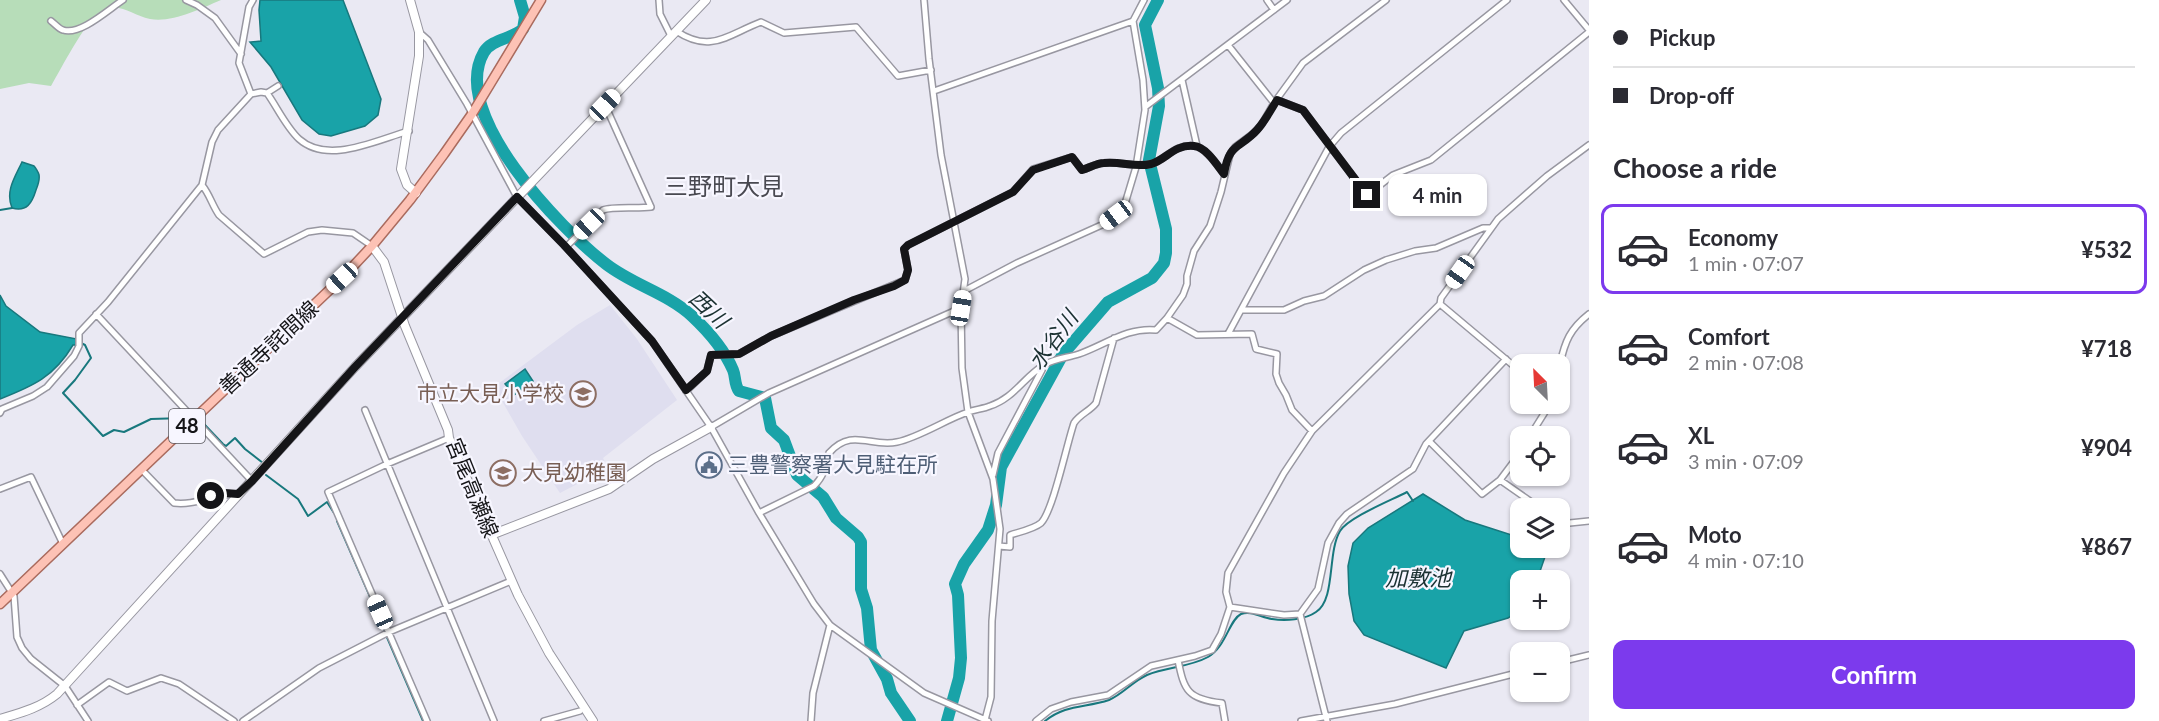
<!DOCTYPE html>
<meta charset="utf-8">
<style>
body{margin:0;font-family:Lato,"Noto Sans JP",sans-serif;background:#f7f7f7;color:#2b2b33;height:100vh;display:flex;flex-direction:column;font-size:22px;white-space:nowrap}
*{box-sizing:border-box;margin:0}
p{font-size:20px;color:#7c7c81}
.icon{flex:none;width:33px;height:33px;fill:none;stroke:currentColor;stroke-width:2;stroke-linecap:round;stroke-linejoin:round}
.map{position:relative;flex:1;overflow:hidden}
.drawer{display:flex;flex-direction:column;background:#fff;width:570px}
.drawer>*{flex:none}
.top-card{display:grid;align-content:center;height:132px;padding:0 24px;background:#fff}
.needle{width:39px;rotate:336deg}
.buttons{position:absolute;left:1510px;top:354px;display:grid;gap:12px}
.buttons a{display:grid;place-items:center;width:60px;height:60px;border-radius:12px;background:#fff;box-shadow:0 2px 4px #0004;font-size:30px}
.end{position:absolute;width:27px;height:27px;margin:-14px;border:8px solid #151518;background:#fff;box-shadow:0 0 0 3px #fff}
.from{border-radius:50%}
.bubble{position:absolute;height:42px;border-radius:12px;background:#fff;box-shadow:0 2px 4px #0004;font-size:20px;font-weight:700;line-height:42px;text-align:center}
.car{position:absolute;width:18px;height:36px;margin:-18px -9px;border-radius:8px;box-shadow:0 0 4px 2px #0007;background:linear-gradient(#fff 24%,#345 0 40%,#fff 0 76%,#345 0 86%,#fff 0)}
.top-card b{display:flex;align-items:center;gap:21px;height:57px;font-size:22px}
.top-card b+b{border-top:2px solid #e1e1e2}
.top-card i{width:15px;height:15px;background:#2b2b33}
ul{padding:0;list-style:none}
li{display:flex;align-items:center;gap:18px;height:90px;margin:0 12px 9px;padding:0 12px;border:3px solid transparent;border-radius:12px}
li div{flex:1}
li b{display:block;font-size:22px}
li em{font-style:normal;font-weight:700}
li.active{border-color:#7c3aed}
li>.icon{width:54px;height:54px;stroke-width:1.5}
h2{padding:0 24px;font-size:27px;line-height:72px}
.primary-button{display:flex;gap:12px;margin-top:auto;padding:12px 24px}
.primary-button a{flex:1;height:69px;border-radius:12px;background:#7c3aed;color:#fff;font-size:24px;font-weight:700;line-height:69px;text-align:center}
main{display:flex;flex:1;min-height:0}
.map>svg:first-child{display:block}
</style>
<main>
<div class="map">
<svg width="1589" height="721" viewBox="0 0 1589 721">
<rect width="100%" height="100%" fill="#eae9f3"/>
<path fill="#dfdeef" d="M610,305L637,339L677,400L603,458L608,468L560,493L522,436L494,387L577,325Z"/>
<path fill="#b7ddb9" d="M0,0H221C200,9 172,23 150,19C131,15 118,0 99,13C85,22 61,69 51,86L29,83L0,89Z"/>
<path fill="#19a3a8" stroke="#18787d" stroke-width="1.5" d="M260,0H343L381,99L378,115L365,126L331,136L319,134L302,120L271,67L250,42L261,41L259,10Z
M22,162L34,166C35,167 39,173 39,175C40,180 38,185 36,190C32,203 27,212 12,208C5,191 15,177 22,162Z
M0,295L6,306L40,332L77,339V345H73C54,377 33,386 0,399Z
M525,369L533,381L514,395L505,384Z
M1423,494L1465,520L1521,538V548H1548L1537,580H1521V609L1508,618L1464,631L1446,668L1364,635L1354,621L1349,594L1348,566L1353,543L1368,528Z"/>
<g fill="none" stroke-linecap="round" stroke-linejoin="round">
<path stroke="#18787d" stroke-width="2" d="M0,210L12,208
M81,343L85,345L91,358L75,380L63,393L103,436L114,430L124,432L151,419L184,418
M204,424L223,444L226,446L235,438L245,449L263,463
M266,475L298,499L308,516L327,502L334,513
M337,521L385,631
M386,635L423,721
M1045,721C1066,704 1085,708 1109,700C1123,694 1133,681 1147,675C1167,667 1190,667 1208,657C1226,647 1229,620 1241,614C1251,610 1262,618 1272,619C1285,621 1305,620 1316,612C1336,599 1327,553 1340,531C1349,517 1392,500 1407,492L1413,501"/>
<path stroke="#19a3a8" stroke-width="12" d="M520,0L525,17L523,29C512,39 492,39 484,52C448,114 561,229 606,264C633,285 667,293 692,316C708,331 724,349 733,370C736,377 734,384 739,391L765,398L771,428L784,440L797,475L823,497L836,518L858,537L861,542V589L867,608L871,650L887,679L891,693L910,721
M947,721L959,678L961,658L958,595L955,584L964,564L988,530L996,505L1001,467L1063,354L1108,302L1152,278L1164,263L1166,253V229L1149,160L1159,106L1158,88L1145,25L1158,0"/>
<g stroke="#9897a1" stroke-width="8">
<path id="street" d="M186,0L197,5L215,18L241,54
M659,0L660,14L671,36
M924,0L929,59L941,155L965,279L961,308L962,368L968,412L993,479L1000,529L992,621L991,697L985,720
M1267,0L1274,10
M1564,0L1589,30
M51,21C55,24 59,29 63,30C80,36 109,9 123,0
M676,31C711,54 727,35 761,22L784,33L856,27L898,76L931,70
M419,32L428,40L467,104L517,197L564,245L652,341L711,427L759,513L814,604L830,625L924,693L988,721
M1228,45L1274,103
M1182,80L1197,146
M934,91L1133,21
M267,93C277,107 286,127 299,139C328,165 376,140 409,131
M251,94L239,63L249,7L253,0
M1277,100L1303,110L1367,195L1393,175L1431,160L1589,32
M1145,107L1287,0
M202,185C210,195 212,205 219,215L264,254L308,232L322,230L353,233L372,246
M566,247L603,210C613,206 638,209 651,207L605,105
M964,291L1017,263L1106,223L1124,207L1136,167L1145,110L1143,80L1133,21L1144,0
M1440,304L1521,372
M1242,310H1284L1304,301L1324,296L1364,270L1386,260L1415,251L1436,248L1483,228H1490
M96,314L252,481
M1167,318L1197,335L1252,334L1256,349L1277,354L1276,374L1279,383L1286,395L1292,410L1312,431
M1228,334L1329,147L1341,133L1507,0
M1560,364C1565,341 1570,329 1589,314
M686,391L707,371L711,355L739,354L771,336L905,280L908,270L904,249L908,245L1013,192L1033,169L1072,157L1082,170C1089,168 1097,163 1104,163C1121,161 1135,168 1151,164C1166,160 1173,144 1194,146C1206,147 1217,165 1224,174
M365,410L494,721
M0,413L2,409L33,396L47,387L74,356L79,346V333L108,302L202,185L212,142L218,130L251,94L261,92L267,93L278,86
M711,427L769,393L961,308
M1530,436L1550,404
M1429,441L1482,494L1500,480L1521,452
M142,470L174,503C196,506 215,493 239,494
M993,475L998,453L1042,370
M1500,480L1540,508
M0,489L31,477L63,544
M759,513L814,486C824,476 826,466 829,453C852,427 871,448 897,442C918,438 947,419 968,412C976,409 983,409 990,406C1014,398 1024,377 1044,365C1055,358 1067,358 1079,354C1105,345 1127,327 1156,330L1167,318L1183,295L1187,284V276L1194,251L1210,226L1221,192L1230,154L1235,147L1254,133L1262,124L1274,103L1303,63L1386,0
M1560,524L1589,521
M999,546L1010,547V535C1019,532 1034,529 1041,523C1053,511 1067,443 1074,423C1080,414 1090,411 1096,403L1114,338
M0,574L14,596L17,637L22,648L31,659L65,686L88,721
M1230,607L1284,615L1300,614
M1178,660C1184,691 1188,699 1222,703L1225,721
M1560,662L1589,655
M77,705L109,682L127,691L161,678L179,684L234,721
M243,721L319,668L389,632L511,581
M427,721L328,492L387,464L449,438
M544,721L580,711
M811,721L813,693L830,625
M1036,721L1051,709L1071,702L1108,695L1151,666L1195,656L1212,650L1221,634L1230,607L1226,592L1228,573L1284,473L1312,431L1440,304L1441,298L1498,219L1547,176L1589,145
M1301,721L1395,704L1521,672
M1327,721L1300,614L1318,589L1328,543L1339,523L1347,514L1413,469L1426,444L1506,359"/>
</g>
<g stroke="#9897a1" stroke-width="10">
<path id="secondary" d="M410,0L419,32V56L401,169L407,185L416,193
M372,246L384,262L405,326L448,430L449,438L518,595L549,653L593,721
M491,535L609,489L653,459L711,427
M0,719C20,713 40,708 57,694L355,367L706,0"/>
</g>
<g stroke="#aa6b5e" stroke-width="11">
<path id="primary" d="M0,604L342,278L372,246L410,200L444,154L472,114L541,0"/>
</g>
<use href="#street" stroke="#fff" stroke-width="5"/>
<use href="#secondary" stroke="#fff" stroke-width="8"/>
<use href="#primary" stroke="#fdc2b5" stroke-width="8"/>
</g>
<g fill="none" stroke-linecap="round" stroke-linejoin="round">
<path stroke="#151518" stroke-width="8" d="M211,496L225,493L238,494L252,481L355,367L517,197L564,245L652,341L686,390L707,371L711,355L739,354L771,336L854,300L894,286L905,280L908,270L904,249L908,245L1013,192L1033,170L1072,157L1082,170C1089,168 1097,163 1104,163C1121,161 1135,168 1151,164C1166,160 1174,144 1194,146C1206,147 1217,165 1224,174C1229,142 1240,149 1257,130C1265,121 1272,108 1277,100L1303,110L1367,195"/>
</g>
<defs>
<g id="school-ring" transform="scale(1.35)"><circle r="9.5" fill="#f7f6ff" stroke="#8d6e63" stroke-width="1.5"/><path d="M0-5L7-2L0 1L-7-2ZM-4 1L0 2.5L4 1V4Q0 6-4 4Z" fill="#8d6e63"/></g>
<g id="civic-ring" transform="scale(1.35)"><circle r="9.5" fill="#f7f6ff" stroke="#5c6f8a" stroke-width="1.5"/><path d="M-.6-6.5H3V-4.5H.6V-3L4-1V1h2V6H-6V1h2V-1L-.6-3ZM-1.2 2.5V6h2.4V2.5Z" fill="#5c6f8a"/></g>
</defs>
<g fill-rule="evenodd">
<use href="#school-ring" x="583" y="394"/>
<use href="#civic-ring" x="709" y="465"/>
<use href="#school-ring" x="503" y="473"/>
</g>
<g text-anchor="middle" stroke-width="4.5" stroke-linejoin="round" paint-order="stroke">
<rect fill="#f7f6ff" stroke="#59585d" stroke-width="1.5" x="169" y="409" width="36" height="34" rx="4.5"/>
<g font-size="20" font-weight="bold" fill="#151518">
<text x="187" y="433">48</text>
</g>
<g font-size="21" fill="#151518" stroke="#f7f6ff">
<text transform="translate(269 348) rotate(-43)" y="7">善通寺詫間線</text>
<text transform="translate(472 488) rotate(68)" y="7">宮尾高瀬線</text>
</g>
<g font-size="21" fill="#785e54" stroke="#f7f6ff" text-anchor="end">
<text x="564" y="401">市立大見小学校</text>
<text x="522" y="480" text-anchor="start">大見幼稚園</text>
</g>
<g font-size="21" fill="#4e5e75" stroke="#f7f6ff" text-anchor="start">
<text x="728" y="472">三豊警察署大見駐在所</text>
</g>
<g font-size="22" font-style="italic" fill="#1b3132" stroke="#f7f6ff">
<text transform="translate(709 309) rotate(43)" y="8">西川</text>
<text transform="translate(1053 340) rotate(-54)" y="8">水谷川</text>
<text x="1418" y="586">加敷池</text>
</g>
<g font-size="24" fill="#494951" stroke="#f7f6ff">
<text x="724" y="195">三野町大見</text>
</g>
</g>
</svg>
<div class="buttons">
<a><svg class="needle" viewBox="-14 -14 28 28"><path d="M0-13l5 13h-10z" fill="#e53935"/><path d="M0 13l5-13h-10z" fill="#7c7c81"/></svg></a>
<a><svg class="icon" aria-label="locate" viewBox="0 0 24 24"><circle cx="12" cy="12" r="6"/><path d="M12 2v4M12 18v4M2 12h4M18 12h4"/></svg></a>
<a><svg class="icon" aria-label="layers" viewBox="0 0 24 24"><path d="M12 4l9 5-9 5-9-5zM3 14l9 5 9-5"/></svg></a>
<a>+</a>
<a>−</a>
</div>
<i class="end from" style="left:211px;top:496px"></i>
<i class="end" style="left:1367px;top:195px"></i>
<div class="bubble" style="left:1388px;top:174px;width:99px">4 min</div>
<i class="car" style="left:605px;top:105px;rotate:44deg"></i>
<i class="car" style="left:1116px;top:215px;rotate:233deg"></i>
<i class="car" style="left:589px;top:224px;rotate:226deg"></i>
<i class="car" style="left:1460px;top:272px;rotate:215deg"></i>
<i class="car" style="left:342px;top:278px;rotate:227deg"></i>
<i class="car" style="left:961px;top:308px;rotate:9deg"></i>
<i class="car" style="left:380px;top:612px;rotate:336deg"></i>
</div>
<section class="drawer">
<div class="top-card">
<b><i class="from"></i>Pickup</b>
<b><i></i>Drop-off</b>
</div>
<h2>Choose a ride</h2>
<ul>
<li class="active"><svg class="icon" aria-label="car" viewBox="0 0 24 24"><path d="M5 17H2v-5l4-1 3-4h7l3 4 3 1v5h-3M9 17h6M6 11h13"/><circle cx="7" cy="17" r="2"/><circle cx="17" cy="17" r="2"/></svg><div><b>Economy</b><p>1 min · 07:07</p></div><em>¥532</em></li>
<li><svg class="icon" aria-label="car" viewBox="0 0 24 24"><path d="M5 17H2v-5l4-1 3-4h7l3 4 3 1v5h-3M9 17h6M6 11h13"/><circle cx="7" cy="17" r="2"/><circle cx="17" cy="17" r="2"/></svg><div><b>Comfort</b><p>2 min · 07:08</p></div><em>¥718</em></li>
<li><svg class="icon" aria-label="car" viewBox="0 0 24 24"><path d="M5 17H2v-5l4-1 3-4h7l3 4 3 1v5h-3M9 17h6M6 11h13"/><circle cx="7" cy="17" r="2"/><circle cx="17" cy="17" r="2"/></svg><div><b>XL</b><p>3 min · 07:09</p></div><em>¥904</em></li>
<li><svg class="icon" aria-label="car" viewBox="0 0 24 24"><path d="M5 17H2v-5l4-1 3-4h7l3 4 3 1v5h-3M9 17h6M6 11h13"/><circle cx="7" cy="17" r="2"/><circle cx="17" cy="17" r="2"/></svg><div><b>Moto</b><p>4 min · 07:10</p></div><em>¥867</em></li>
</ul>
<div class="primary-button"><a>Confirm</a></div>
</section>
</main>
